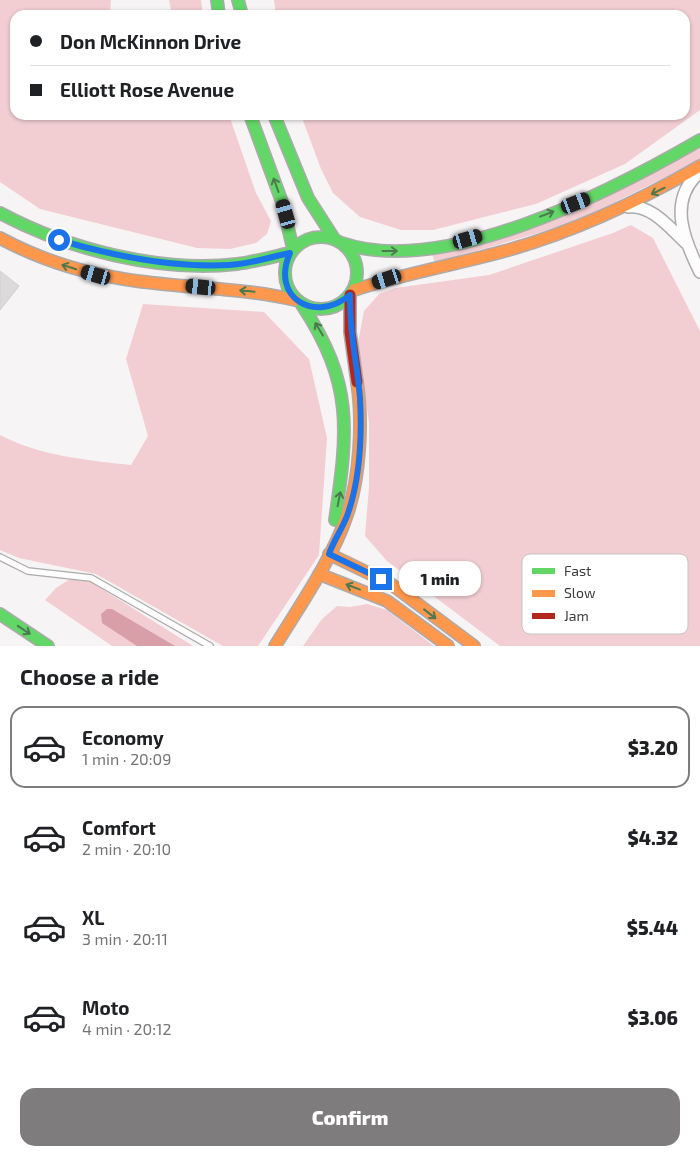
<!DOCTYPE html>
<meta charset="utf-8">
<style>
body{margin:0;font-family:"Exo 2",sans-serif;background:#f6f6f6;color:#202124;height:100vh;display:flex;flex-direction:column;font-size:19px;white-space:nowrap}
*{box-sizing:border-box;margin:0}
p{font-size:16px;color:#757577}
.icon{flex:none;width:28px;height:28px;fill:none;stroke:currentColor;stroke-width:2;stroke-linecap:round;stroke-linejoin:round}
.map{position:relative;height:646px;overflow:hidden}
.details{display:flex;flex-direction:column;background:#fff;flex:1}
.details>*{flex:none}
.top-card{position:absolute;left:10px;top:10px;width:680px;height:110px;border-radius:15px;box-shadow:0 1px 4px #0004;display:grid;align-content:center;height:110px;padding:0 20px;background:#fff}
.end{position:absolute;width:22px;height:22px;margin:-11px;border:6px solid #1a73e8;background:#fff;box-shadow:0 0 0 2px #fff}
.from{border-radius:50%}
.bubble{position:absolute;height:35px;border-radius:15px;background:#fff;box-shadow:0 1px 4px #0004;font-size:16px;font-weight:800;line-height:35px;text-align:center}
.car{position:absolute;width:15px;height:30px;margin:-15px -8px;border-radius:6px;box-shadow:0 0 4px 1px #0007;background:linear-gradient(#222 24%,#8ab4d8 0 40%,#222 0 76%,#8ab4d8 0 86%,#222 0)}
.top-card b{display:flex;align-items:center;gap:18px;height:48px;font-size:19px}
.top-card b+b{border-top:1px solid #e0e0e0}
.top-card i{width:12px;height:12px;background:#202124}
ul{padding:0;list-style:none}
li{display:flex;align-items:center;gap:15px;height:82px;margin:0 10px 8px;padding:0 10px;border:2px solid transparent;border-radius:15px}
li div{flex:1}
li b{display:block;font-size:19px}
li em{font-style:normal;font-weight:800}
li.active{border-color:#7e7c7c}
li>.icon{width:45px;height:45px;stroke-width:1.5}
h2{padding:0 20px;font-size:22px;line-height:60px}
.button{display:flex;gap:10px;margin-top:auto;padding:10px 20px}
.button a{flex:1;height:58px;border-radius:15px;background:#7e7c7c;color:#fff;font-size:20px;font-weight:800;line-height:58px;text-align:center}
.map>svg:first-child{display:block}
</style>
<div class="map">
<svg width="700" height="646" viewBox="0 0 700 646">
<rect width="100%" height="100%" fill="#f7f4f5"/>
<path fill="#f2ced3" d="M0,0H111L110,15H15V115H229L256,193L271,221L267,234L256,243L230,249L197,248L40,209L0,182Z
M169,0H201L203,15H172Z
M274,0H700V110L625,164L536,204L433,230H401L360,217L333,193L321,169L301,115H685V15H276Z
M700,148V160L573,223L435,263L432,254Z
M631,225L653,238L700,331V646H500L387,561L365,536L369,487V422L357,348L364,311L379,294L395,288L489,275L613,233Z
M143,304L264,312L309,359L327,438L319,555L258,646H223L96,574L19,558L0,550V435C40,456 86,460 131,465L148,436L126,359Z
M70,579L91,582L193,646H112L45,600L56,588Z
M367,604L387,610L434,646H303L322,619L337,606L350,607Z"/>
<path fill="#d89fa9" d="M107,609H112L175,646H137L102,623L101,614Z"/>
<path fill="#dcdada" stroke="#cfcece" d="M0,271L19,286L0,310Z"/>
<g fill="none" stroke-linecap="round" stroke-linejoin="round">
<g stroke="#acaaaa" stroke-width="8">
<path id="lane" d="M0,557L28,571L91,578L210,646"/>
</g>
<g stroke="#acaaaa" stroke-width="14">
<path id="street" d="M700,172C667,200 684,240 700,272
M628,207C651,204 670,228 686,243"/>
</g>
<g stroke="#acaaaa" stroke-width="14">
<path id="fast" d="M217,0L219,15
M238,0L242,15
M250,115L282,202L293,249
M274,115L308,198L335,240
M0,213C67,249 160,273 237,264C254,262 272,257 289,253
M285 273a36 36 0 1 1 72 0a36 36 0 1 1-72 0Z
M342,243C444,278 612,191 700,140
M302,305C354,384 348,430 335,520
M0,614L48,646"/>
</g>
<g stroke="#acaaaa" stroke-width="14">
<path id="slow" d="M0,238C37,258 76,271 118,278C177,289 236,286 295,300
M354,290C406,273 460,264 512,249C578,230 641,200 700,166
M329,554L391,584L474,646
M319,574L387,601L448,646
M275,646C299,607 333,558 347,515C360,478 363,421 357,382"/>
</g>
<g stroke="#acaaaa" stroke-width="14">
<path id="jam" d="M350,295V332L357,382"/>
</g>
<use href="#lane" stroke="#fefdfe" stroke-width="5.5"/>
<use href="#street" stroke="#fefdfe" stroke-width="11"/>
<use href="#fast" stroke="#63d668" stroke-width="11"/>
<use href="#slow" stroke="#ff974d" stroke-width="11"/>
<use href="#jam" stroke="#b3261e" stroke-width="11"/>
</g>
<defs><path id="oneway-shaft" d="M-6 0H5M1.5-3L5.5 0L1.5 3" fill="none" stroke-width="1.6" stroke-linecap="round" stroke-linejoin="round" transform="scale(1.25)"/></defs>
<g stroke="#4c794d">
<use href="#oneway-shaft" transform="translate(276 185) rotate(-110)"/>
<use href="#oneway-shaft" transform="translate(658 191) rotate(154)"/>
<use href="#oneway-shaft" transform="translate(547 214) rotate(-21)"/>
<use href="#oneway-shaft" transform="translate(390 251)"/>
<use href="#oneway-shaft" transform="translate(69 267) rotate(-162)"/>
<use href="#oneway-shaft" transform="translate(247 291) rotate(-174)"/>
<use href="#oneway-shaft" transform="translate(319 329) rotate(-121)"/>
<use href="#oneway-shaft" transform="translate(339 499) rotate(-79)"/>
<use href="#oneway-shaft" transform="translate(353 587) rotate(-159)"/>
<use href="#oneway-shaft" transform="translate(430 614) rotate(38)"/>
<use href="#oneway-shaft" transform="translate(24 630) rotate(34)"/>
</g>
<g fill="none" stroke-linecap="round" stroke-linejoin="round">
<path stroke="#1a73e8" stroke-width="6" d="M59,240C113,256 173,268 229,265C250,264 270,257 290,253C270,298 315,324 350,295C349,331 357,362 360,398C362,435 360,480 347,516C342,529 334,540 329,554L381,579"/>
</g>
<rect x="522" y="554" width="166" height="80" rx="8" fill="#fff" stroke="#c5c4c4" stroke-width="1"/>
<rect x="532" y="568" width="23" height="6" fill="#63d668"/>
<rect x="532" y="590" width="23" height="7" fill="#ff974d"/>
<rect x="532" y="613" width="23" height="6" fill="#b3261e"/>
<g font-size="14" fill="#3d3b3b">
<text x="564" y="576">Fast</text>
<text x="564" y="598">Slow</text>
<text x="564" y="621">Jam</text>
</g>
</svg>
<i class="end from" style="left:59px;top:240px"></i>
<i class="end" style="left:381px;top:579px"></i>
<div class="bubble" style="left:399px;top:561px;width:82px">1 min</div>
<i class="car" style="left:576px;top:203px;rotate:69deg"></i>
<i class="car" style="left:286px;top:214px;rotate:344deg"></i>
<i class="car" style="left:468px;top:239px;rotate:74deg"></i>
<i class="car" style="left:96px;top:275px;rotate:286deg"></i>
<i class="car" style="left:387px;top:279px;rotate:252deg"></i>
<i class="car" style="left:201px;top:287px;rotate:276deg"></i>
<div class="top-card">
<b><i class="from"></i>Don McKinnon Drive</b>
<b><i></i>Elliott Rose Avenue</b>
</div>
</div>
<section class="details">
<h2>Choose a ride</h2>
<ul>
<li class="active"><svg class="icon" aria-label="car" viewBox="0 0 24 24"><path d="M5 17H2v-5l4-1 3-4h7l3 4 3 1v5h-3M9 17h6M6 11h13"/><circle cx="7" cy="17" r="2"/><circle cx="17" cy="17" r="2"/></svg><div><b>Economy</b><p>1 min · 20:09</p></div><em>$3.20</em></li>
<li><svg class="icon" aria-label="car" viewBox="0 0 24 24"><path d="M5 17H2v-5l4-1 3-4h7l3 4 3 1v5h-3M9 17h6M6 11h13"/><circle cx="7" cy="17" r="2"/><circle cx="17" cy="17" r="2"/></svg><div><b>Comfort</b><p>2 min · 20:10</p></div><em>$4.32</em></li>
<li><svg class="icon" aria-label="car" viewBox="0 0 24 24"><path d="M5 17H2v-5l4-1 3-4h7l3 4 3 1v5h-3M9 17h6M6 11h13"/><circle cx="7" cy="17" r="2"/><circle cx="17" cy="17" r="2"/></svg><div><b>XL</b><p>3 min · 20:11</p></div><em>$5.44</em></li>
<li><svg class="icon" aria-label="car" viewBox="0 0 24 24"><path d="M5 17H2v-5l4-1 3-4h7l3 4 3 1v5h-3M9 17h6M6 11h13"/><circle cx="7" cy="17" r="2"/><circle cx="17" cy="17" r="2"/></svg><div><b>Moto</b><p>4 min · 20:12</p></div><em>$3.06</em></li>
</ul>
<div class="button"><a>Confirm</a></div>
</section>
